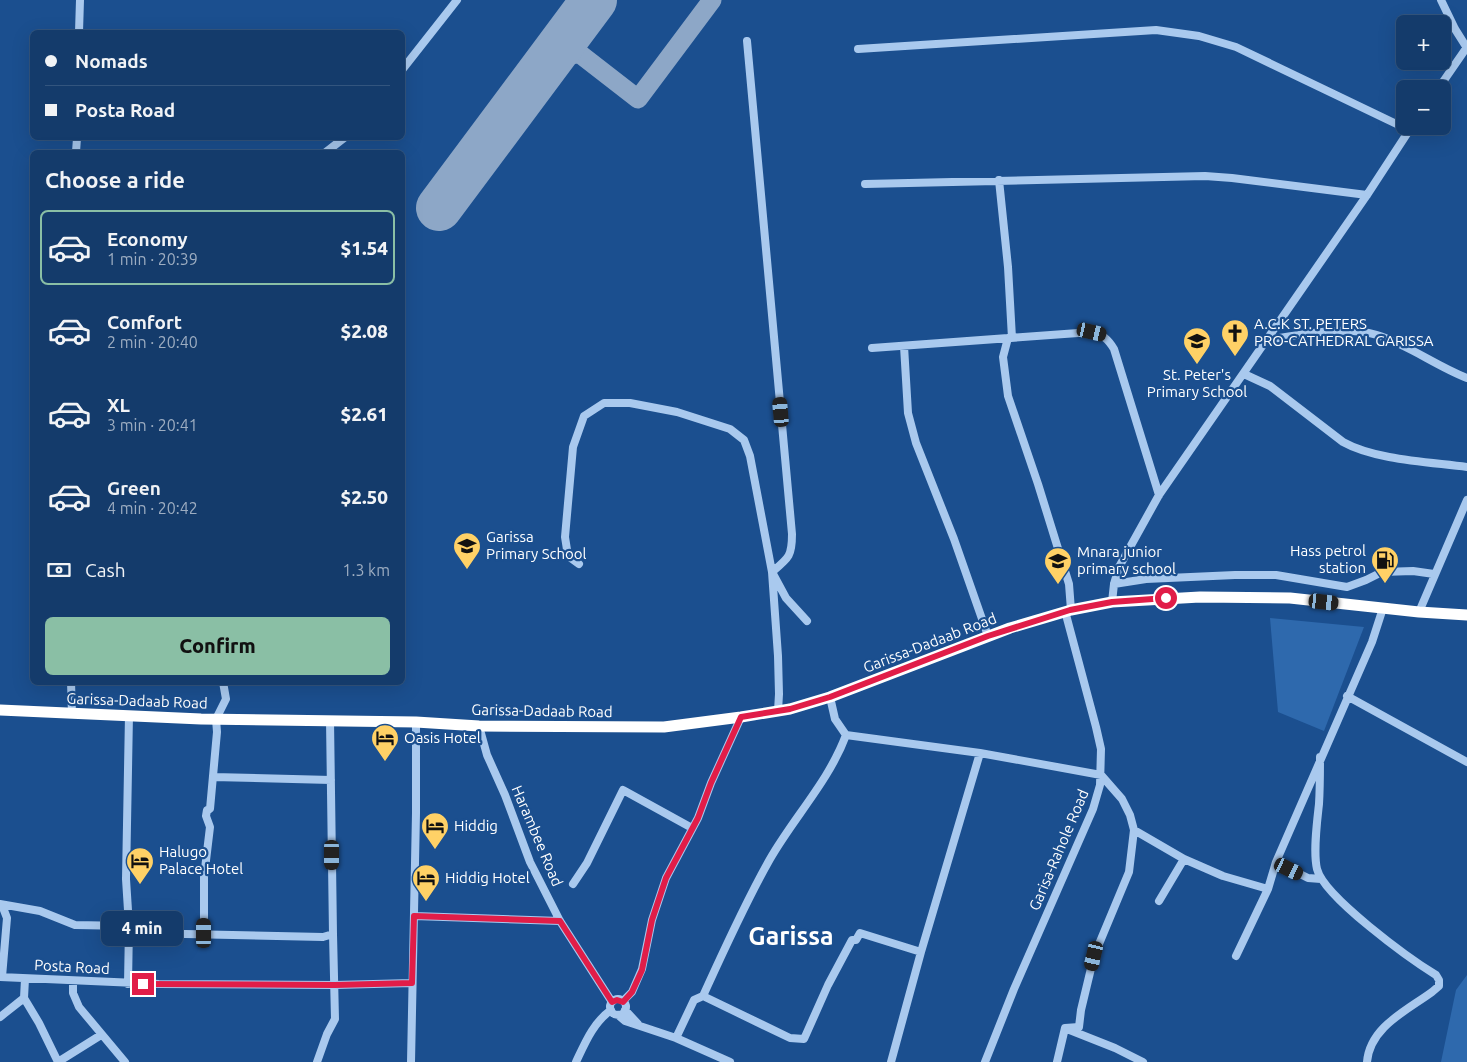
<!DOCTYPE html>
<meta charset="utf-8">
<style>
body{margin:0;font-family:Ubuntu,sans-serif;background:#1d4271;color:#f1f3f6;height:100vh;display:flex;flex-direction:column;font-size:19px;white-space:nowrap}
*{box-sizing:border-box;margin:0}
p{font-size:16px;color:#9dadc1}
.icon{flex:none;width:28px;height:28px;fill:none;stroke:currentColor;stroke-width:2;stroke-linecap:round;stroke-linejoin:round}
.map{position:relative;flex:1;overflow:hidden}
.drawer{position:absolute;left:30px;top:150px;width:375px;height:535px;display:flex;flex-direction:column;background:#143b6b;border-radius:8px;box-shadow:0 5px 20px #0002,0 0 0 1px #33557e}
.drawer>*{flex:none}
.top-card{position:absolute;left:30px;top:30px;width:375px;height:110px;border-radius:8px;box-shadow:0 5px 20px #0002,0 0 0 1px #33557e;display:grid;align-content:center;height:110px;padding:0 15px;background:#143b6b}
.fabs{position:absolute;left:1396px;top:15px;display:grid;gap:10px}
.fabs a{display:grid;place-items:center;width:55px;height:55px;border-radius:8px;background:#143b6b;box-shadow:0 5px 20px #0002,0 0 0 1px #33557e;font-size:25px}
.end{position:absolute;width:22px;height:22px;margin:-11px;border:6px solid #e11d48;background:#fff;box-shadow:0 0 0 2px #fff}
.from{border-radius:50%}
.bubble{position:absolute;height:35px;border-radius:8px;background:#143b6b;box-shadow:0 5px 20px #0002,0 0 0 1px #33557e;font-size:16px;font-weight:800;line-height:35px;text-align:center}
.car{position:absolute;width:15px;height:30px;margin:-15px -8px;border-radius:6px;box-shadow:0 0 4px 1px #0007;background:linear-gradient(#222 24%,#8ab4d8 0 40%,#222 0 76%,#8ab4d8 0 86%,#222 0)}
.top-card b{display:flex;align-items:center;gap:18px;height:48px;font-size:19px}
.top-card b+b{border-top:1px solid #33557e}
.top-card i{width:12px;height:12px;background:#f1f3f6}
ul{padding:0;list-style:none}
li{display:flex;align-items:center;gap:15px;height:75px;margin:0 10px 8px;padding:0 5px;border:2px solid transparent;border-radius:8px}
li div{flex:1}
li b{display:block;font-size:19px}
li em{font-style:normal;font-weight:800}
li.current{border-color:#8abfa5}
li>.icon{width:45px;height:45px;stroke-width:1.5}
h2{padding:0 15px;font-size:22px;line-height:60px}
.pay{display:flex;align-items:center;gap:12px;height:55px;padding:0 15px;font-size:19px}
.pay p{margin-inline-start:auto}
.primary-button{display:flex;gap:10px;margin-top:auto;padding:10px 15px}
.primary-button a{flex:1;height:58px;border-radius:8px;background:#8abfa5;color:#111;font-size:20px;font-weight:800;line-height:58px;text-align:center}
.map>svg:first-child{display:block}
</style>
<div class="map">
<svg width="1467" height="1062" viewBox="0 0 1467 1062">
<rect width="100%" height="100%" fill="#1b4f8f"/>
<path fill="#2e69ad" d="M1270,618L1364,627L1324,731L1278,712Z
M1467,975V1062H1441L1456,990Z"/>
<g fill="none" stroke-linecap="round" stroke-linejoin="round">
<path stroke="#8da7c7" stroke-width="19" d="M564,55L580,54L638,99L712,0"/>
<path stroke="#8da7c7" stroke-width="46" d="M439,208L594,0"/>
<path stroke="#a9c9ee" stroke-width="8" d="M1441,0L1455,29L1467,48
M79,32L80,0
M747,41L792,534C792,556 789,558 772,572L786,598L807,621
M858,49L1156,30L1199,36L1236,47L1409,130
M402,70L457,0
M1438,89L1467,47
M76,152L77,138
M326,152L344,138
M999,180L1008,267L1012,338
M865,184L1205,176L1232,178L1367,195
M1008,338L1003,357L1008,396L1038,484L1069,584L1071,610
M1266,340C1300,335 1344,325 1377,335C1409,345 1436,366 1467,378
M904,346L908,413L916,443L954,539L988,636
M872,348L1092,332C1103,335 1108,339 1114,349L1159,495
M1244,374L1270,386L1343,442C1375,460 1430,462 1467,467
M579,564L568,556L565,537L573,447L584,416L604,403H630L677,412L730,429L744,440L750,456L772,572L778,656L779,694L778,711
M1114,584L1146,579L1235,575H1276L1347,587L1366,580L1382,572L1413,571L1434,574
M1112,602L1114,584L1119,567L1159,495L1367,195L1412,126
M1419,612L1467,500
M71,682L72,714
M1347,696L1467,762
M479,726L487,755L505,795L530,862L560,921L612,1002
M846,735L980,753L1101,775L1122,799L1130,815L1134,830L1129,872L1094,956L1081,1010L1079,1027L1065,1028L1057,1062
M1320,757C1320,773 1320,788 1319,804C1317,822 1313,852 1317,869C1324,897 1410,959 1436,975L1439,980V986L1432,992C1406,1011 1370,1027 1367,1062
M213,777L331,780
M1134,830L1184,859
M1276,862L1308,878L1321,879
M573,884L587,863L623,790L692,828
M1159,901L1184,859L1223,876L1268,889
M0,904L40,911L75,925L129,926L138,933L323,937L333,934L330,720
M2,905L7,918L2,977
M414,916L560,921
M204,933V877L210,827L206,816L207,810L210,809L217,732L216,719L226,699L223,682
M1236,956L1268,889L1276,862L1372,642L1383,608
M0,977L159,984L335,985L412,983
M25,979L24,998L39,1023L58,1062
M73,981V993L79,1007L125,1062
M128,984L129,926L126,879L129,715
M703,996L790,1038L804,1039L828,985L852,940H856L860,933L921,952
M610 1007a8 8 0 1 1 16 0a8 8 0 1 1-16 0Z
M623,1001L632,992L642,969L652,920L666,878L698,818L711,783L741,717
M625,1010L638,1024
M618,1015L625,1021L676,1038L730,1062
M0,1017L24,998
M1067,1029L1115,1048L1143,1062
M676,1038L694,1000L703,996C724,950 745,903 770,859C794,817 829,781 846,735L835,719L830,697
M58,1062L101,1035
M317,1062L327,1034L335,1019L333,934
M411,1062L416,813V722
M576,1062C585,1043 593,1023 611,1010
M891,1062L921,952L980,753
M985,1062L1014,989L1093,809L1100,785L1101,749L1096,727L1065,611"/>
<path stroke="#fff" stroke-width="11" d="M0,710L201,719L416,722L479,726L664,727L741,717L790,709L830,697L1010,628L1071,610L1112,602L1200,597L1290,598L1419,612L1467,615"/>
</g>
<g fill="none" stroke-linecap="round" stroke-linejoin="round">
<path stroke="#e11d48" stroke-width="6" d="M143,984L335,985L412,983L414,916L560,921L612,1002L617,1000L623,1002L632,992L642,970L652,920L666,878L698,818L711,783L741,717L790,709L830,697L988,636L1070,610L1112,602L1166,598"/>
</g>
<defs>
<g id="church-pin" transform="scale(1.4375)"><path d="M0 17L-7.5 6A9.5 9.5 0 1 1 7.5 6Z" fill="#ffd166" stroke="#1b4f8f"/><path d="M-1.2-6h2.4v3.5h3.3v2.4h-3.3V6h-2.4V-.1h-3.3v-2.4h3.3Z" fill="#111"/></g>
<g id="school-pin" transform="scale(1.4375)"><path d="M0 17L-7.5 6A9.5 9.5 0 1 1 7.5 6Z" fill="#ffd166" stroke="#1b4f8f"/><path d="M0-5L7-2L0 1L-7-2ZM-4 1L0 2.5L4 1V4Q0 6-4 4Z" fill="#111"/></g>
<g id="fuel-pin" transform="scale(1.4375)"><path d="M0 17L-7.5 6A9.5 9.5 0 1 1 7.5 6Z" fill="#ffd166" stroke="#1b4f8f"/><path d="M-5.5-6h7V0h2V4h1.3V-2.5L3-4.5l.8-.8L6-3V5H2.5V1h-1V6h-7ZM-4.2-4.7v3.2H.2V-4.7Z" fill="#111"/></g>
<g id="hotel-pin" transform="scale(1.4375)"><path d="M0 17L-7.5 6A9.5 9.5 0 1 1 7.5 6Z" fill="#ffd166" stroke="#1b4f8f"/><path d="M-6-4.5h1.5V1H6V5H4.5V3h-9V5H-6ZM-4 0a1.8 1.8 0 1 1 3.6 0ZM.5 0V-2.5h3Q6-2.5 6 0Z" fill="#111"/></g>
</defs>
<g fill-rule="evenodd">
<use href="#church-pin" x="1235" y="333"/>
<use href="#school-pin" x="1197" y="341"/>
<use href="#school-pin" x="467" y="546"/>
<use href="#fuel-pin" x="1385" y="560"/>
<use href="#school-pin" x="1058" y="561"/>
<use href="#hotel-pin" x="385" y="738"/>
<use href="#hotel-pin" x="435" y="826"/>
<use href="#hotel-pin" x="140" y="861"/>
<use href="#hotel-pin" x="426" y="878"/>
</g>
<g text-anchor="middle" stroke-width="4.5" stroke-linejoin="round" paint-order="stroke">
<g font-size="15" fill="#fff" stroke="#1b4f8f" text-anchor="start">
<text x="1254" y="329">A.C.K ST. PETERS<tspan x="1254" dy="17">PRO-CATHEDRAL GARISSA</tspan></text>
<text x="1197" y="380" text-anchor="middle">St. Peter's<tspan x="1197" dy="17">Primary School</tspan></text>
<text x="486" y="542">Garissa<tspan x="486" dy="17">Primary School</tspan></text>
<text x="1366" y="556" text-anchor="end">Hass petrol<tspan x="1366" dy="17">station</tspan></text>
<text x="1077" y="557">Mnara junior<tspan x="1077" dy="17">primary school</tspan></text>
<text x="404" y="743">Oasis Hotel</text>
<text x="454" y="831">Hiddig</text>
<text x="159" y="857">Halugo<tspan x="159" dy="17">Palace Hotel</tspan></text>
<text x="445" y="883">Hiddig Hotel</text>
</g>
<g font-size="15" fill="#fff" stroke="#1b4f8f">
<text transform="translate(930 643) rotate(-21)" y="5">Garissa-Dadaab Road</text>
<text transform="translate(137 701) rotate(2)" y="5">Garissa-Dadaab Road</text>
<text transform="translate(542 711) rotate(1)" y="5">Garissa-Dadaab Road</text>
<text transform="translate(537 836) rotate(67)" y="5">Harambee Road</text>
<text transform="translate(1059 850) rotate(-67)" y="5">Garisa-Rahole Road</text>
<text transform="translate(72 967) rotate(3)" y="5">Posta Road</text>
</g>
<g font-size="25" font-weight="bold" fill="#fff" stroke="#1b4f8f">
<text x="791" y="945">Garissa</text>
</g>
</g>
</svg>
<div class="fabs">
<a>+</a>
<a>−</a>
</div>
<i class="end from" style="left:1166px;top:598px"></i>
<i class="end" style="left:143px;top:984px"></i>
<div class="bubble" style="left:101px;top:911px;width:82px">4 min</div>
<i class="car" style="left:1092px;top:332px;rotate:103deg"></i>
<i class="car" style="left:781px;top:412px;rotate:355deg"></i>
<i class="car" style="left:1324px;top:602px;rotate:96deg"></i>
<i class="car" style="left:332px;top:855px;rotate:180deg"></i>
<i class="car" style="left:1289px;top:869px;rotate:116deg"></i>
<i class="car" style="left:204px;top:933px;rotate:0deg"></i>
<i class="car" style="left:1094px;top:956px;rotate:193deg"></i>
<div class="top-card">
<b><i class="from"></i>Nomads</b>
<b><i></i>Posta Road</b>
</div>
<section class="drawer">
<h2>Choose a ride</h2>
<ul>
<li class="current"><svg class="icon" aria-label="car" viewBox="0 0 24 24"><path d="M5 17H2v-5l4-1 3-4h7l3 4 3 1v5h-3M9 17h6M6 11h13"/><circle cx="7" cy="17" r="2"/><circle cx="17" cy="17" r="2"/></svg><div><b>Economy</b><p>1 min · 20:39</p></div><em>$1.54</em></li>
<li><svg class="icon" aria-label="car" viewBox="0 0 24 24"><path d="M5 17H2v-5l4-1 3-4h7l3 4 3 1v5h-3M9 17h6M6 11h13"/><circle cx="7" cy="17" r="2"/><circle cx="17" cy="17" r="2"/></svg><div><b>Comfort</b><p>2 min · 20:40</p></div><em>$2.08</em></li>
<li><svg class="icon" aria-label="car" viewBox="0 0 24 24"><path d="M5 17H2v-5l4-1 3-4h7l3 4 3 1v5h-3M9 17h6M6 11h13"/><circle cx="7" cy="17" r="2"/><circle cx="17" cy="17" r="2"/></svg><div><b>XL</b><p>3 min · 20:41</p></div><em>$2.61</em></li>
<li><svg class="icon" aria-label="car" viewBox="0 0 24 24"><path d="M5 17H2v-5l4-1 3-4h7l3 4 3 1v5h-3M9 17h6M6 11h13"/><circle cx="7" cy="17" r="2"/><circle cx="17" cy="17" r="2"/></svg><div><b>Green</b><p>4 min · 20:42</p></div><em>$2.50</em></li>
</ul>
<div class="pay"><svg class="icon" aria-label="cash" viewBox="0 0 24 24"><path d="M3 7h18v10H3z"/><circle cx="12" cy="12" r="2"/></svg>Cash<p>1.3 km</p></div>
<div class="primary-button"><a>Confirm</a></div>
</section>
</div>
